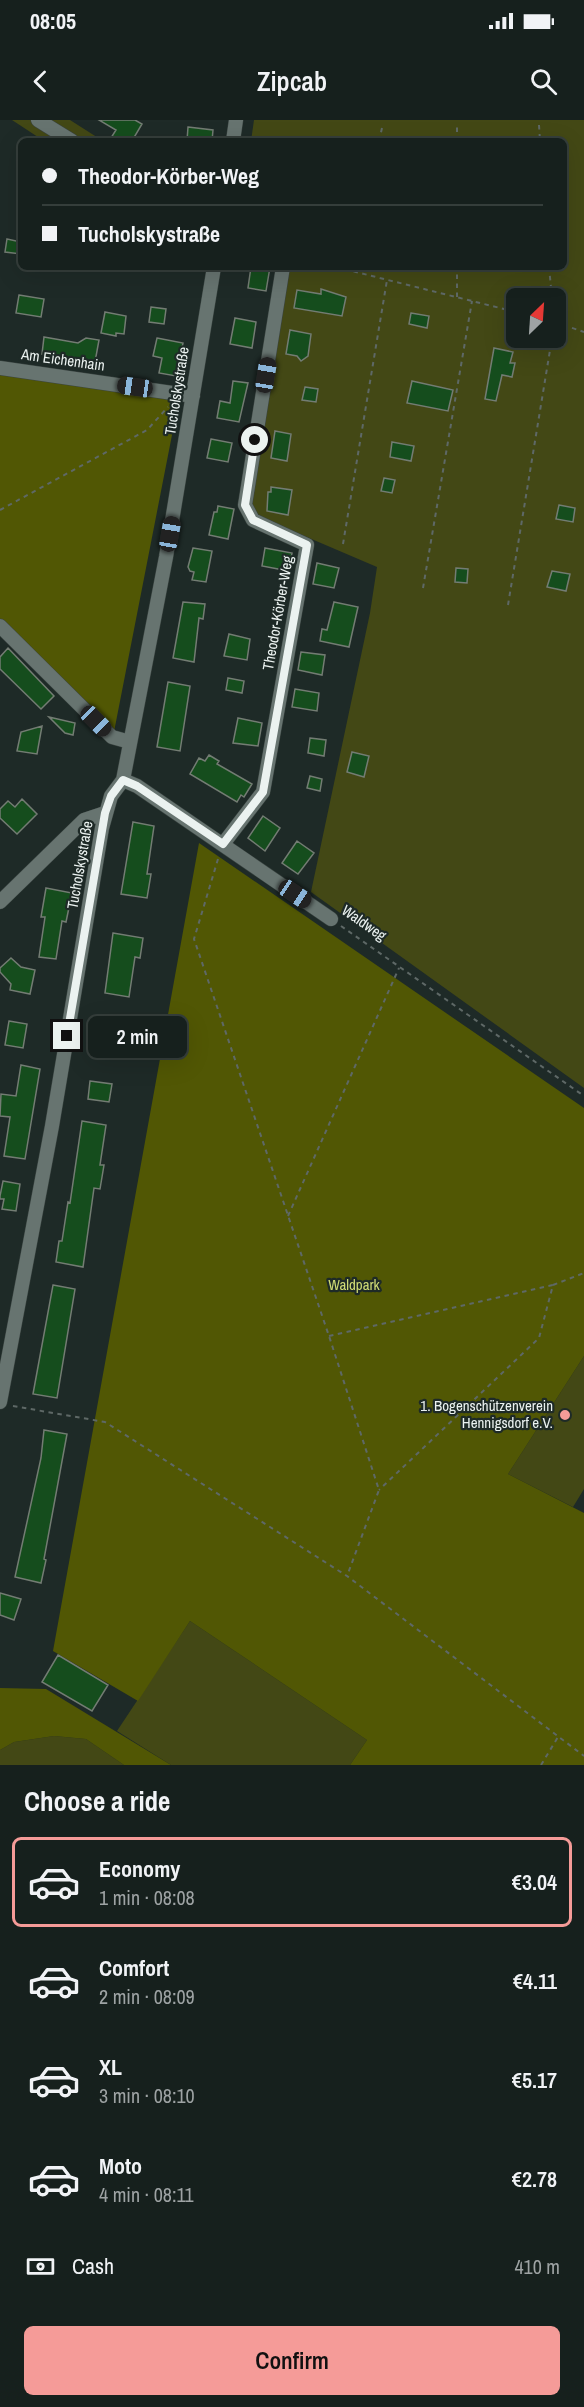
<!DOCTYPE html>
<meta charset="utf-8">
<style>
body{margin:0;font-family:"Archivo Narrow",sans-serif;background:#232d2a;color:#f1f3f6;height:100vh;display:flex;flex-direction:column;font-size:22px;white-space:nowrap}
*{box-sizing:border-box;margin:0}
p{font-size:20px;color:#9ea3a4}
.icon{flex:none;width:33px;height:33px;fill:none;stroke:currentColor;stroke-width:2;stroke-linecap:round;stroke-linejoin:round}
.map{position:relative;height:1645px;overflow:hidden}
.sheet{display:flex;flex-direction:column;background:#16201d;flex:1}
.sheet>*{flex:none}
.banner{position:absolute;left:18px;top:18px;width:549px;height:132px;border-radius:9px;box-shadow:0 6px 24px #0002,0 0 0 2px #353e3b;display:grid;align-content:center;height:132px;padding:0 24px;background:#16201d}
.needle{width:39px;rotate:25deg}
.tools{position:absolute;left:506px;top:168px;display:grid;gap:12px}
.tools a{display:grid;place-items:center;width:60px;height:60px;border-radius:9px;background:#16201d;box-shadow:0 6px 24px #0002,0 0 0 2px #353e3b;font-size:30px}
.end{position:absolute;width:27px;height:27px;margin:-14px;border:8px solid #ebf2f0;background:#111;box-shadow:0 0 0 3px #111}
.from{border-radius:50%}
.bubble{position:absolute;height:42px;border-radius:9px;background:#16201d;box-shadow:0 6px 24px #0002,0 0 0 2px #353e3b;font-size:20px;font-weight:600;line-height:42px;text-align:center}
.car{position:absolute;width:18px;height:36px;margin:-18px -9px;border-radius:8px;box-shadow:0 0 4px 2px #0007;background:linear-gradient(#222 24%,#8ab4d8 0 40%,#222 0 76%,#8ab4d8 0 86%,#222 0)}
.banner b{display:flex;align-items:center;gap:21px;height:57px;font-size:22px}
.banner b+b{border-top:2px solid #353e3b}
.banner i{width:15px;height:15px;background:#f1f3f6}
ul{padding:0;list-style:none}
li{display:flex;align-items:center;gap:18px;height:90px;margin:0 12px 9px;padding:0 12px;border:3px solid transparent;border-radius:9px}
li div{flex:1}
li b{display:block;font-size:22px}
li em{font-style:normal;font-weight:600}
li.selected{border-color:#f59b98}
li>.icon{width:54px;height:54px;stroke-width:1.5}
h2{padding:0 24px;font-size:27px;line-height:72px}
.pay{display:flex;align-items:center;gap:15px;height:66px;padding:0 24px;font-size:22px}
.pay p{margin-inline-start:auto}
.action{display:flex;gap:12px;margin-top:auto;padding:12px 24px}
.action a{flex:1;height:69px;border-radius:9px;background:#f59b98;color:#111;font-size:24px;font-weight:600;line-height:69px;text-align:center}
.status{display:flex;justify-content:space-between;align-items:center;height:42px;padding:0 30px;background:#16201d;direction:ltr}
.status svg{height:16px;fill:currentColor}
header{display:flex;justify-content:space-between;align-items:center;height:78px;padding:0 24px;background:#16201d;font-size:27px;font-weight:600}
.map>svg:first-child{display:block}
</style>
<div class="status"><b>08:05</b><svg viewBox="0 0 49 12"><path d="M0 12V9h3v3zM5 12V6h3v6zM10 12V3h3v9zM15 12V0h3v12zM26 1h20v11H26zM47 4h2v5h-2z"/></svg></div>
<header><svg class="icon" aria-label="back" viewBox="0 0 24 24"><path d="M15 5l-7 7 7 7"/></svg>Zipcab<svg class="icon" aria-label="search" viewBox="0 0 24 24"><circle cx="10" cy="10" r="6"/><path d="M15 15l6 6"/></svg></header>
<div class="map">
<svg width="584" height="1645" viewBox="0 0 584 1645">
<rect width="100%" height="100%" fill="#1e2a27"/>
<path fill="#434815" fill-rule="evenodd" d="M12,0H70L103,21H44Z
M254,0H584V968L311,772L370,493L377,447L260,397L251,384L290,147H564V21H251ZM516,178H555V218H516Z
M584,1236V1369L573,1387L508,1354Z
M190,1501L367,1620L350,1645H171L117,1611Z
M54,1616L86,1619L124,1645H0V1630L14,1622Z"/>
<path fill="#515704" d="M0,248L180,274L113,617L0,506Z
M199,723L584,988V1236L508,1354L584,1393V1645H350L367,1620L190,1501L138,1581L53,1531Z
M0,1568L46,1569L171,1645H124L86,1619L54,1616L14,1622L0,1630Z"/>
<path fill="#154d1d" stroke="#737c73" stroke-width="1.5" d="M99,0H135L142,4L132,21H109L116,10Z
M188,7L213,10L212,21H187Z
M7,119L21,122V134L5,132Z
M251,147H270L266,171L248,168Z
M321,169L346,177L342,196L294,188L297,170L321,174Z
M19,175L44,179L41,197L16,193Z
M151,187L166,189L164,204L149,202Z
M105,192L126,196L124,214L116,213V216L101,213Z
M411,193L429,196L427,208L409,204Z
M235,198L256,202L252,228L230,224Z
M290,210L311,214L308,236L301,241L297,236L286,234Z
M44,217L78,223L86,218L99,220L95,242L42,234Z
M157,218L183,223L176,256L159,253L162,238L153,236Z
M494,228L513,232L510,243H515L512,257L502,255L496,281L485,279Z
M233,261L248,263L239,302L217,298L220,281L230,283Z
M412,261L453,270L448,291L407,283Z
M305,267L318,269L316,282L302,280Z
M275,311L291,314L287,341L271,338Z
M211,319L232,323L228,342L207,338Z
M392,322L414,326L411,341L390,337Z
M384,358L395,360L392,373L381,371Z
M271,367L292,370L288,395L267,391L268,372H271Z
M559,385L575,388L573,402L556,399Z
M218,386L234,389L228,419L209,415L214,392H217Z
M193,428L212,431L206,462L192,460L194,452L190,451L188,447Z
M265,428L292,433L289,451L262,446Z
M317,443L339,448L334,468L313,464Z
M456,448L468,449L467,463L455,462Z
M552,451L570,454L566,471L547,467Z
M183,482L205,484L203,499L199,498L194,542L173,538Z
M334,482L358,487L349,527L320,521L322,509L327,510Z
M229,514L250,519L247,540L224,536Z
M8,528L54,576L41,589L0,549V537Z
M301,532L325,535L322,555L298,550Z
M228,558L244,561L242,573L226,570Z
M168,562L190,566L180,631L157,627Z
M295,569L319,573L317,591L292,587Z
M49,597L75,603L73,615L65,613Z
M238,598L262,603L258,626L233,623Z
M42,606L37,634L17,631L21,612Z
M310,618L326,620L324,636L308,633Z
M352,632L369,636L364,657L347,652Z
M209,635L219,641L217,644L252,664L244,677L241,675L237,682L190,654L199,638L205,641Z
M310,656L322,659L320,671L307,668Z
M22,679L37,694L17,714L0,698V689L8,681L15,687Z
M263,696L280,708L265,731L248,718Z
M133,702L154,706L147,754H151L147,778L121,774Z
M297,721L314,733L298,754L282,743Z
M46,768L72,773L66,802L62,801L56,839L39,837L45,797H41Z
M113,813L143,818L140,838L135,837L129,877L105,873Z
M11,838L21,847L35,850L30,874L10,870L11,864L0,852V848Z
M99,900L123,904L120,921L97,918Z
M9,901L27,904L23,928L5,925Z
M21,945L40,949L25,1039L4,1036L10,997L0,996L1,974L16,976Z
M90,961L112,964L109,982L88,979Z
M82,1001L106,1005L100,1045H104L100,1069L94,1068L83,1147L56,1142L59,1121H62L68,1082L70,1083Z
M3,1061L20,1064L16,1091L2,1089L4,1079H0V1076Z
M53,1165L75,1169L57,1278L33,1274Z
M44,1310L67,1314L44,1439L46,1440L41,1463L15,1457L41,1338Z
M0,1473L21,1479L14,1500L0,1495Z
M58,1535L108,1565L92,1591L42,1562Z"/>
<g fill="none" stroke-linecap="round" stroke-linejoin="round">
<g stroke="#3a4441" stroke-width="15">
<path id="street" d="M38,0L72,21
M233,21L236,0
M0,248L193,276
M0,506L112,617L130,622
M123,660L137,666L331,799
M223,724L263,672L307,425L253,400L245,385L283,147
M0,782L84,700L105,693
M0,1282L52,1006L102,708L111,676L123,660L166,437L214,147"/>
</g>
<path stroke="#5e6866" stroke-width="2" stroke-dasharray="4.5 4.5" stroke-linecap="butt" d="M539,5L540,21
M287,21L288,18
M379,21L382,8
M457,21V5
M336,147L516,192
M549,147L552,178
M457,177V147
M555,202L584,212
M0,390L147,310L168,287
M343,424L387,160
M423,468L472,181
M508,485L552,218
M218,739L194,819L329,1216L379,1370L347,1456
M341,806L584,976
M288,1096L399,848
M553,1165L584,1153
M329,1216L553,1165L539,1218L379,1370
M13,1286L105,1302L347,1456L584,1636
M541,1645L558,1617"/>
<use href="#street" stroke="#677470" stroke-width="14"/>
</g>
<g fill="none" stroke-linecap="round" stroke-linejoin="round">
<path stroke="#ebf2f0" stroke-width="8" d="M67,916L105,693L111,676L123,660L137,666L223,724L263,672L307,425L253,400L245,385L255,320"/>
</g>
<circle fill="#f59b98" stroke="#1e2a27" stroke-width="2" cx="565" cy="1295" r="6"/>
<g text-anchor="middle" stroke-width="4.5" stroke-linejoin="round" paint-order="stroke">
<g font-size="15" fill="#ebf2f0" stroke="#1e2a27">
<text transform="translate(63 240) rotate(8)" y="5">Am Eichenhain</text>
<text transform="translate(177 271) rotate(-81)" y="5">Tucholskystraße</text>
<text transform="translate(278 493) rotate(-80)" y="5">Theodor-Körber-Weg</text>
<text transform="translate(80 745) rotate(-80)" y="5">Tucholskystraße</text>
<text transform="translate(364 803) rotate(35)" y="5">Waldweg</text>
</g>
<g font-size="15" fill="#cfdb75" stroke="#1e2a27">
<text x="354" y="1170">Waldpark</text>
</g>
<g font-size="15" fill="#ebf2f0" stroke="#1e2a27" text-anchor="end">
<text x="553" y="1291">1. Bogenschützenverein<tspan x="553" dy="17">Hennigsdorf e.V.</tspan></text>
</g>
</g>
</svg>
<div class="tools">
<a><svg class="needle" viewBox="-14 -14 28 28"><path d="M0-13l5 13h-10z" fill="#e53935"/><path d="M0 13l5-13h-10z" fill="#9ea3a4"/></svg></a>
</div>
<i class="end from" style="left:255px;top:320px"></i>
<i class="end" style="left:67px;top:916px"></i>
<div class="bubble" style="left:88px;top:896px;width:99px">2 min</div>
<i class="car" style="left:266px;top:255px;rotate:9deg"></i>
<i class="car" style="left:135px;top:267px;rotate:278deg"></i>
<i class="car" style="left:170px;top:414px;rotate:10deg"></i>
<i class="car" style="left:96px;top:601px;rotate:135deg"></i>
<i class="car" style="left:295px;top:774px;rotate:124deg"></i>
<div class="banner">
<b><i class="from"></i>Theodor-Körber-Weg</b>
<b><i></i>Tucholskystraße</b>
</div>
</div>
<section class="sheet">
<h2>Choose a ride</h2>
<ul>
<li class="selected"><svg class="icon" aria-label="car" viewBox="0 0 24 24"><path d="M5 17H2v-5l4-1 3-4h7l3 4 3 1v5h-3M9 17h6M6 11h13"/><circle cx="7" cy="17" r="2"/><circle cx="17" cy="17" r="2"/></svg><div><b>Economy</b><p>1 min · 08:08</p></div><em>€3.04</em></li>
<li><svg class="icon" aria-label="car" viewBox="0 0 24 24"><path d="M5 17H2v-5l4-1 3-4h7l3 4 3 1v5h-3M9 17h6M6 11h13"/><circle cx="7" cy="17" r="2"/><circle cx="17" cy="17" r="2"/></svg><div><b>Comfort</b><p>2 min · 08:09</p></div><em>€4.11</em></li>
<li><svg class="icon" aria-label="car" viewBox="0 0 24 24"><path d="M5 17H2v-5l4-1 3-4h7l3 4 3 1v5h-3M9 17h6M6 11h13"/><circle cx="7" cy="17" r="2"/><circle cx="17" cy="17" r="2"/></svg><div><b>XL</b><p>3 min · 08:10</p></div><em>€5.17</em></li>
<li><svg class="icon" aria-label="car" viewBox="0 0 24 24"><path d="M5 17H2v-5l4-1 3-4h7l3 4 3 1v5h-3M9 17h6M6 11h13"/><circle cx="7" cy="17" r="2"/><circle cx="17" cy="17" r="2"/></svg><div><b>Moto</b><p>4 min · 08:11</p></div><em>€2.78</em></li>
</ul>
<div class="pay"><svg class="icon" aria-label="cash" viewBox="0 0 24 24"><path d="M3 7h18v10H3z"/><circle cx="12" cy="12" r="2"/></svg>Cash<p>410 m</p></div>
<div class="action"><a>Confirm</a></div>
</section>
